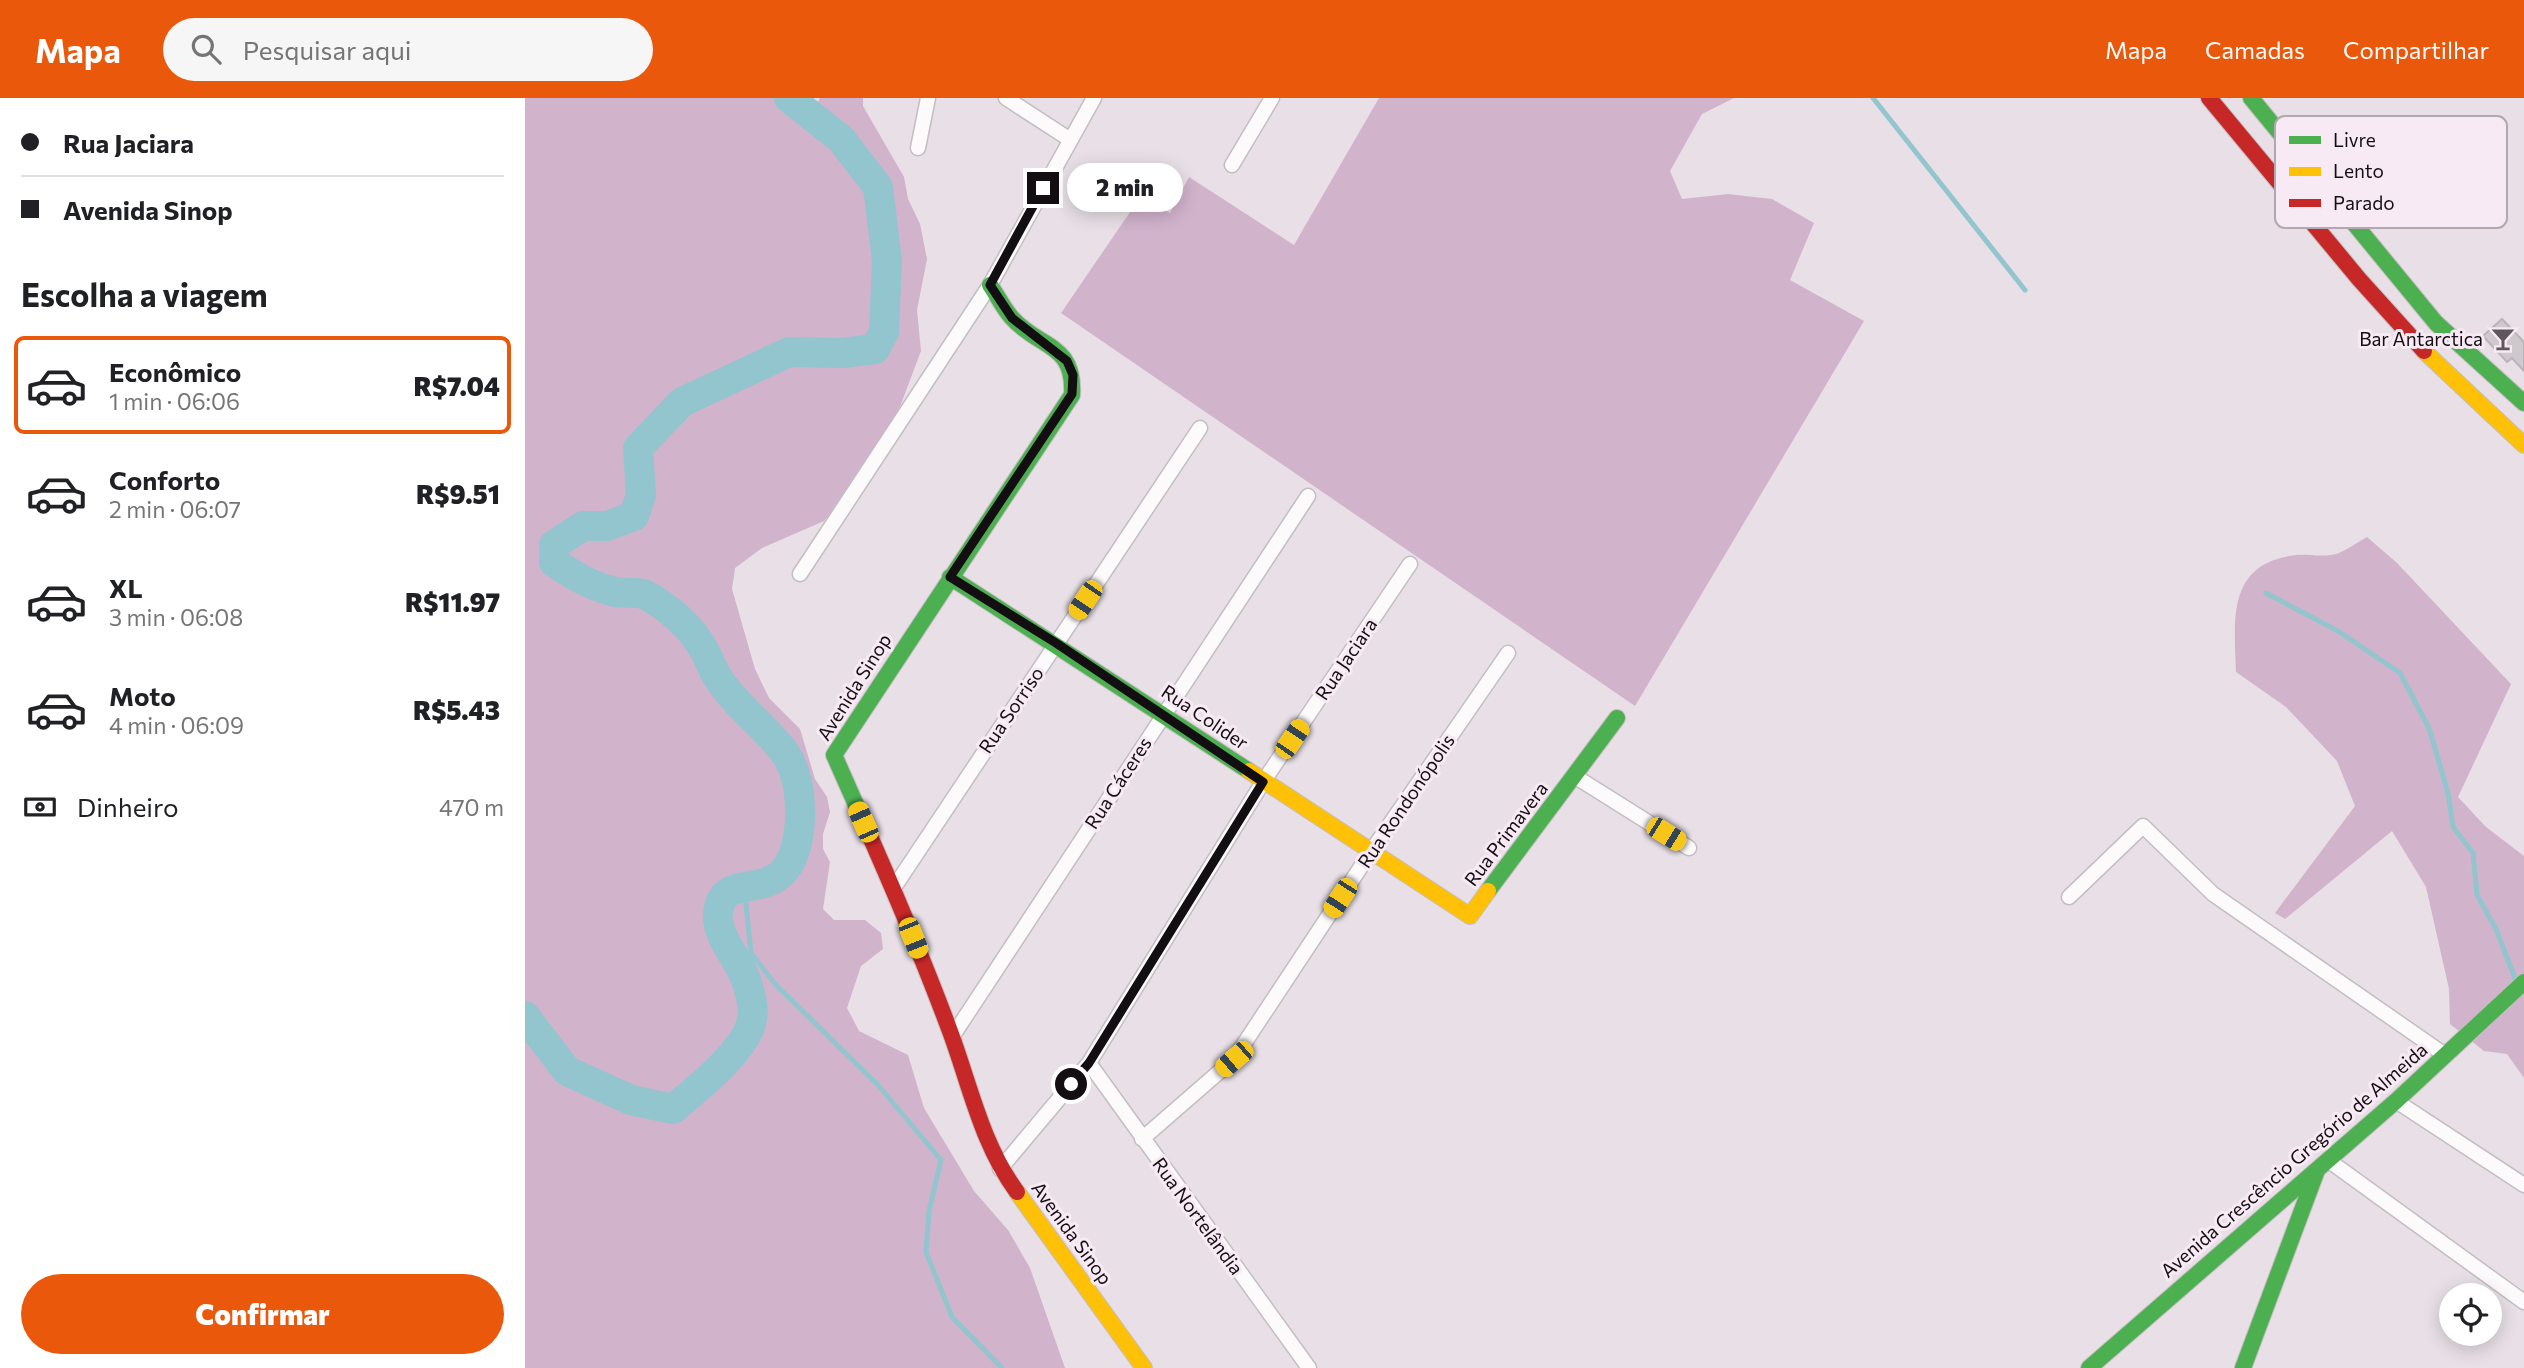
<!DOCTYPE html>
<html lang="pt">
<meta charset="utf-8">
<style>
body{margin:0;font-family:Commissioner,sans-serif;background:#f6f6f6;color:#202124;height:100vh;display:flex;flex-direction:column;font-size:26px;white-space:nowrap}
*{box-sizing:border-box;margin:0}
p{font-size:23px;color:#757577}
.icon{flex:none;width:38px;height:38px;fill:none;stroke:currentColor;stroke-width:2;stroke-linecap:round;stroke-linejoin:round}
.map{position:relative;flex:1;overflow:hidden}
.panel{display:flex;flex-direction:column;background:#fff;width:525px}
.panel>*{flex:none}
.top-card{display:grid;align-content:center;height:154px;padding:0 21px;background:#fff}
.tools{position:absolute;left:1914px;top:1185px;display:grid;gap:14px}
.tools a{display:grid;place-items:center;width:63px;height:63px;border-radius:50%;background:#fff;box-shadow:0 4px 18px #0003;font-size:35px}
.end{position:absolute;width:32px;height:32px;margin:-16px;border:9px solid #130e12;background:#fff;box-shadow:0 0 0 4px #fff}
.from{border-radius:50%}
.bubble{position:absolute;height:49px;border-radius:24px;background:#fff;box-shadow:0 4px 18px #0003;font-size:23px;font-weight:800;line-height:49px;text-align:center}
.car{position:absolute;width:21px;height:42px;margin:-21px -10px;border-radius:9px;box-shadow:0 0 5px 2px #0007;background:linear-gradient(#f5c518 24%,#345 0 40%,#f5c518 0 76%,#345 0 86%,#f5c518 0)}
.top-card b{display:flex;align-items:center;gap:24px;height:66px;font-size:26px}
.top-card b+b{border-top:2px solid #e0e0e0}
.top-card i{width:18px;height:18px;background:#202124}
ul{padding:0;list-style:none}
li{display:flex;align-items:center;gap:21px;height:98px;margin:0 14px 10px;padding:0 7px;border:4px solid transparent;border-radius:10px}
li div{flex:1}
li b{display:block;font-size:26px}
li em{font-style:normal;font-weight:800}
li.current{border-color:#ea580c}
li>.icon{width:63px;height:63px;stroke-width:1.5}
h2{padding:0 21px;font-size:32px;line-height:84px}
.pay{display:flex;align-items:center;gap:18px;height:77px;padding:0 21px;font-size:26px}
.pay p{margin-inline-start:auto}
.cta{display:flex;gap:14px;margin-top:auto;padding:14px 21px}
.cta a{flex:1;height:80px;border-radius:42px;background:#ea580c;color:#fff;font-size:28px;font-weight:800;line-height:80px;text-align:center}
header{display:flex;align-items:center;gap:42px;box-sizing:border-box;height:98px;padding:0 35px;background:#ea580c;color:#fff}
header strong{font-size:33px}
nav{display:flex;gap:38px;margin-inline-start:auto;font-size:24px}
.search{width:490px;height:63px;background:#f6f6f6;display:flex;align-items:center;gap:18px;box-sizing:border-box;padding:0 24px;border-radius:38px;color:#757577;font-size:26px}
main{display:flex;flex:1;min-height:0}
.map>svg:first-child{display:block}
</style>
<header>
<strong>Mapa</strong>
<div class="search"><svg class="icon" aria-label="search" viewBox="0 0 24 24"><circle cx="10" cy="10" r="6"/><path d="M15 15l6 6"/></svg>Pesquisar aqui</div>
<nav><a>Mapa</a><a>Camadas</a><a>Compartilhar</a></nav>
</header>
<main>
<section class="panel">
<div class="top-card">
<b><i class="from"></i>Rua Jaciara</b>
<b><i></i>Avenida Sinop</b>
</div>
<h2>Escolha a viagem</h2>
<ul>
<li class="current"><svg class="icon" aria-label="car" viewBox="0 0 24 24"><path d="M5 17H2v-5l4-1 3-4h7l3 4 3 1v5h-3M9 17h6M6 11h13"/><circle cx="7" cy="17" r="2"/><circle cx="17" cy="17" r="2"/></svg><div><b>Econômico</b><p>1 min · 06:06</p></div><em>R$7.04</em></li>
<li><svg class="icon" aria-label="car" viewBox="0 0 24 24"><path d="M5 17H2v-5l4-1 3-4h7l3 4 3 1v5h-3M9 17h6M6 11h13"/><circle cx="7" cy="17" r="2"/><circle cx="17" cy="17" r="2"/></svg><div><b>Conforto</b><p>2 min · 06:07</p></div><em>R$9.51</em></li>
<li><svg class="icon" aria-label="car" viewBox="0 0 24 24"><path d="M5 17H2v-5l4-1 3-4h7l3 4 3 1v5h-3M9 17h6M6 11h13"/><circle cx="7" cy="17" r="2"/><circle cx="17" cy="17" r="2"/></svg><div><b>XL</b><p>3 min · 06:08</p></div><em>R$11.97</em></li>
<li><svg class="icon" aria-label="car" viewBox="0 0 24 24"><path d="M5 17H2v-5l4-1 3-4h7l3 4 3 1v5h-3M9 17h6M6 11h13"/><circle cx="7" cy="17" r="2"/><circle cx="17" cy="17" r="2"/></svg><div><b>Moto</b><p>4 min · 06:09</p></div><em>R$5.43</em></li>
</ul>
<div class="pay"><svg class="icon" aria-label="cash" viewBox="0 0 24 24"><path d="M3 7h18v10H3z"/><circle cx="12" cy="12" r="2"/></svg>Dinheiro<p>470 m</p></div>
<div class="cta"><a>Confirmar</a></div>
</section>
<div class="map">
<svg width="1999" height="1270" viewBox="0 0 1999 1270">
<rect width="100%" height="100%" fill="#e8e0e6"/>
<path fill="#d1b3cc" d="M0,0H264L286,17L295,0H338V8L379,79L383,101L395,126L402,161L392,212L396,253L370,322L316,403L299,423L237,450L210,470L207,491L230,571L244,600L275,631L290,681L302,699L305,714L298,736V751L305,764L298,811L309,822H340L356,835L358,851L336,868L322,910L334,933L383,957L399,1010L449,1093L483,1132L505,1170L540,1270H0Z
M854,0H1209L1177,16L1145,73L1157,101L1203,96L1247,101L1289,125L1265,182L1339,223L1110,608L536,215L616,98L645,115L664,79L769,147Z
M1842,439L1872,465L1986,586L1933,699L1961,729L1999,758V980L1982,956L1959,953L1925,926L1924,891L1901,789L1867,733L1760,821L1750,815L1830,708L1812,663L1761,609L1711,574C1709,520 1702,465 1771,457C1784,456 1801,460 1814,455C1823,451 1833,444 1842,439Z"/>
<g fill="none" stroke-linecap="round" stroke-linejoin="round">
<path stroke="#93c5ce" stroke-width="5" d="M1348,0L1500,192
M1741,495L1813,533L1875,575L1904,630L1923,695L1928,729L1948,755L1952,797L1971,831L1991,883
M219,788L226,855L250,886L353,987L416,1062L404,1113L401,1154L427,1219L477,1270"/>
<path stroke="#93c5ce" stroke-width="30" d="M0,918L42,973L106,1002L148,1011C171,992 223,951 227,921C230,907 222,881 215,869C207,854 192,835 193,817C196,769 247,808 268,758C279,729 278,681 260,655C240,628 211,608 193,580C186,569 183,557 176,547C163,526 142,509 121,497C113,493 100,496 90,494C66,488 49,478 29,464V447L58,428H82L109,418L116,397L113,350L157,304L264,254L317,255L350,251L359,234L362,163L353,89L316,41L264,0"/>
</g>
<path fill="#cfc9ce" stroke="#bab4b9" stroke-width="2" d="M1977,221L1999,244V273L1987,260L1982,264L1958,238Z"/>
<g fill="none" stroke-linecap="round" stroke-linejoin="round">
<g stroke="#c4bdc2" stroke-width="17">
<path id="street" d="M481,0L544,41
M393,50L403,0
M707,67L747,0
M275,476L465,187L569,0
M1051,679L1164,750
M368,791L675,330
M1544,799L1618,728L1688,796L1920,957
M427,939L783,398
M564,965L784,1270
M1871,1003L1999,1087
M617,1041L709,961L845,755L983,555
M1803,1062L1999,1204
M475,1071L564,965L738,684L885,466"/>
</g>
<g stroke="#c4bdc2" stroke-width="18">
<path id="fast" d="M1726,0L1911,225L1999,305
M425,479L724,673
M336,718L309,657L547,297C550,245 515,251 487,220C478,210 472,197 465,187
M963,793L1092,620
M1564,1270L1871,1003L1999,884
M1718,1270L1791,1075"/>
</g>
<g stroke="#c4bdc2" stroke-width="18">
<path id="slow" d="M1899,253L1999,347
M724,673L945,818L963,793
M492,1094L619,1270"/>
</g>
<g stroke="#c4bdc2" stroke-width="18">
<path id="jam" d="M1684,0L1834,181L1899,253
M336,718C368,790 399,863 426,936C446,991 457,1046 492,1094"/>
</g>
<use href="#street" stroke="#fcfafb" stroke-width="14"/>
<use href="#fast" stroke="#4caf50" stroke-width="16"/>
<use href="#slow" stroke="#ffc107" stroke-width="16"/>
<use href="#jam" stroke="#c62828" stroke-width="16"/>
</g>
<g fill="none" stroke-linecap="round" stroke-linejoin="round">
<path stroke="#130e12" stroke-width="9" d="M518,90L465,187L487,220L542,263L548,277L547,296L425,479L531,545L738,684L564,965L546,986"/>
</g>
<defs>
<g id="bar-bare" transform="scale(1.89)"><path d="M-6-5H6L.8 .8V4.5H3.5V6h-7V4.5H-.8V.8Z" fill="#5e585c" stroke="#f8eaf5" stroke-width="2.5" paint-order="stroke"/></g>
</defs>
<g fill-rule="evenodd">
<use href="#bar-bare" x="1978" y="241"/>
</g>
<g text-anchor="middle" stroke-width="6" stroke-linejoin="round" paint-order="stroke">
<g font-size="19" fill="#130e12" stroke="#f8eaf5" text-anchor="end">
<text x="1958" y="248">Bar Antarctica</text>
</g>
<g font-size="19" fill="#130e12" stroke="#f8eaf5">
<text transform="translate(821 561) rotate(-56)" y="7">Rua Jaciara</text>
<text transform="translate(329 589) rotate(-58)" y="7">Avenida Sinop</text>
<text transform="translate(486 612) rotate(-56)" y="7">Rua Sorriso</text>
<text transform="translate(680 619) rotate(34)" y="7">Rua Colider</text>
<text transform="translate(593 685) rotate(-57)" y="7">Rua Cáceres</text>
<text transform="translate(881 703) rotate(-56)" y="7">Rua Rondonópolis</text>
<text transform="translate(981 736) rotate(-53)" y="7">Rua Primavera</text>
<text transform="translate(1769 1062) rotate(-41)" y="7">Avenida Crescêncio Gregório de Almeida</text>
<text transform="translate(673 1118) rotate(54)" y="7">Rua Nortelândia</text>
<text transform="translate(547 1135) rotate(54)" y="7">Avenida Sinop</text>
</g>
</g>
<rect x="1750" y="18" width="232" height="112" rx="10" fill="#f8eaf5" stroke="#b3a8b1" stroke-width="2"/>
<rect x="1764" y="38" width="32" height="8" fill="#4caf50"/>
<rect x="1764" y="69" width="32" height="9" fill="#ffc107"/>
<rect x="1764" y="101" width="32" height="8" fill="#c62828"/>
<g font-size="19" fill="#130e12">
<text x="1808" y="49">Livre</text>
<text x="1808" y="80">Lento</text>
<text x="1808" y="112">Parado</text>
</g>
</svg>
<div class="tools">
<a><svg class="icon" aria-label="locate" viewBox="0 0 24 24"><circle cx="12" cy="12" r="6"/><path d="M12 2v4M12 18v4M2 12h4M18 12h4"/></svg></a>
</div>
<i class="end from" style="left:546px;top:986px"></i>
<i class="end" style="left:518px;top:90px"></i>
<div class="bubble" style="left:542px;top:65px;width:116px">2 min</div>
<i class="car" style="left:560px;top:502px;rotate:214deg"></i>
<i class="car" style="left:767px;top:641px;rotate:34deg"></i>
<i class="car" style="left:338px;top:724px;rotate:336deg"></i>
<i class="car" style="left:1141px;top:736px;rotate:122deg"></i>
<i class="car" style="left:815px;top:800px;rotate:213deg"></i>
<i class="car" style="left:388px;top:840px;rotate:158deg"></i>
<i class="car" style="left:709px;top:961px;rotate:229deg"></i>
</div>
</main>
